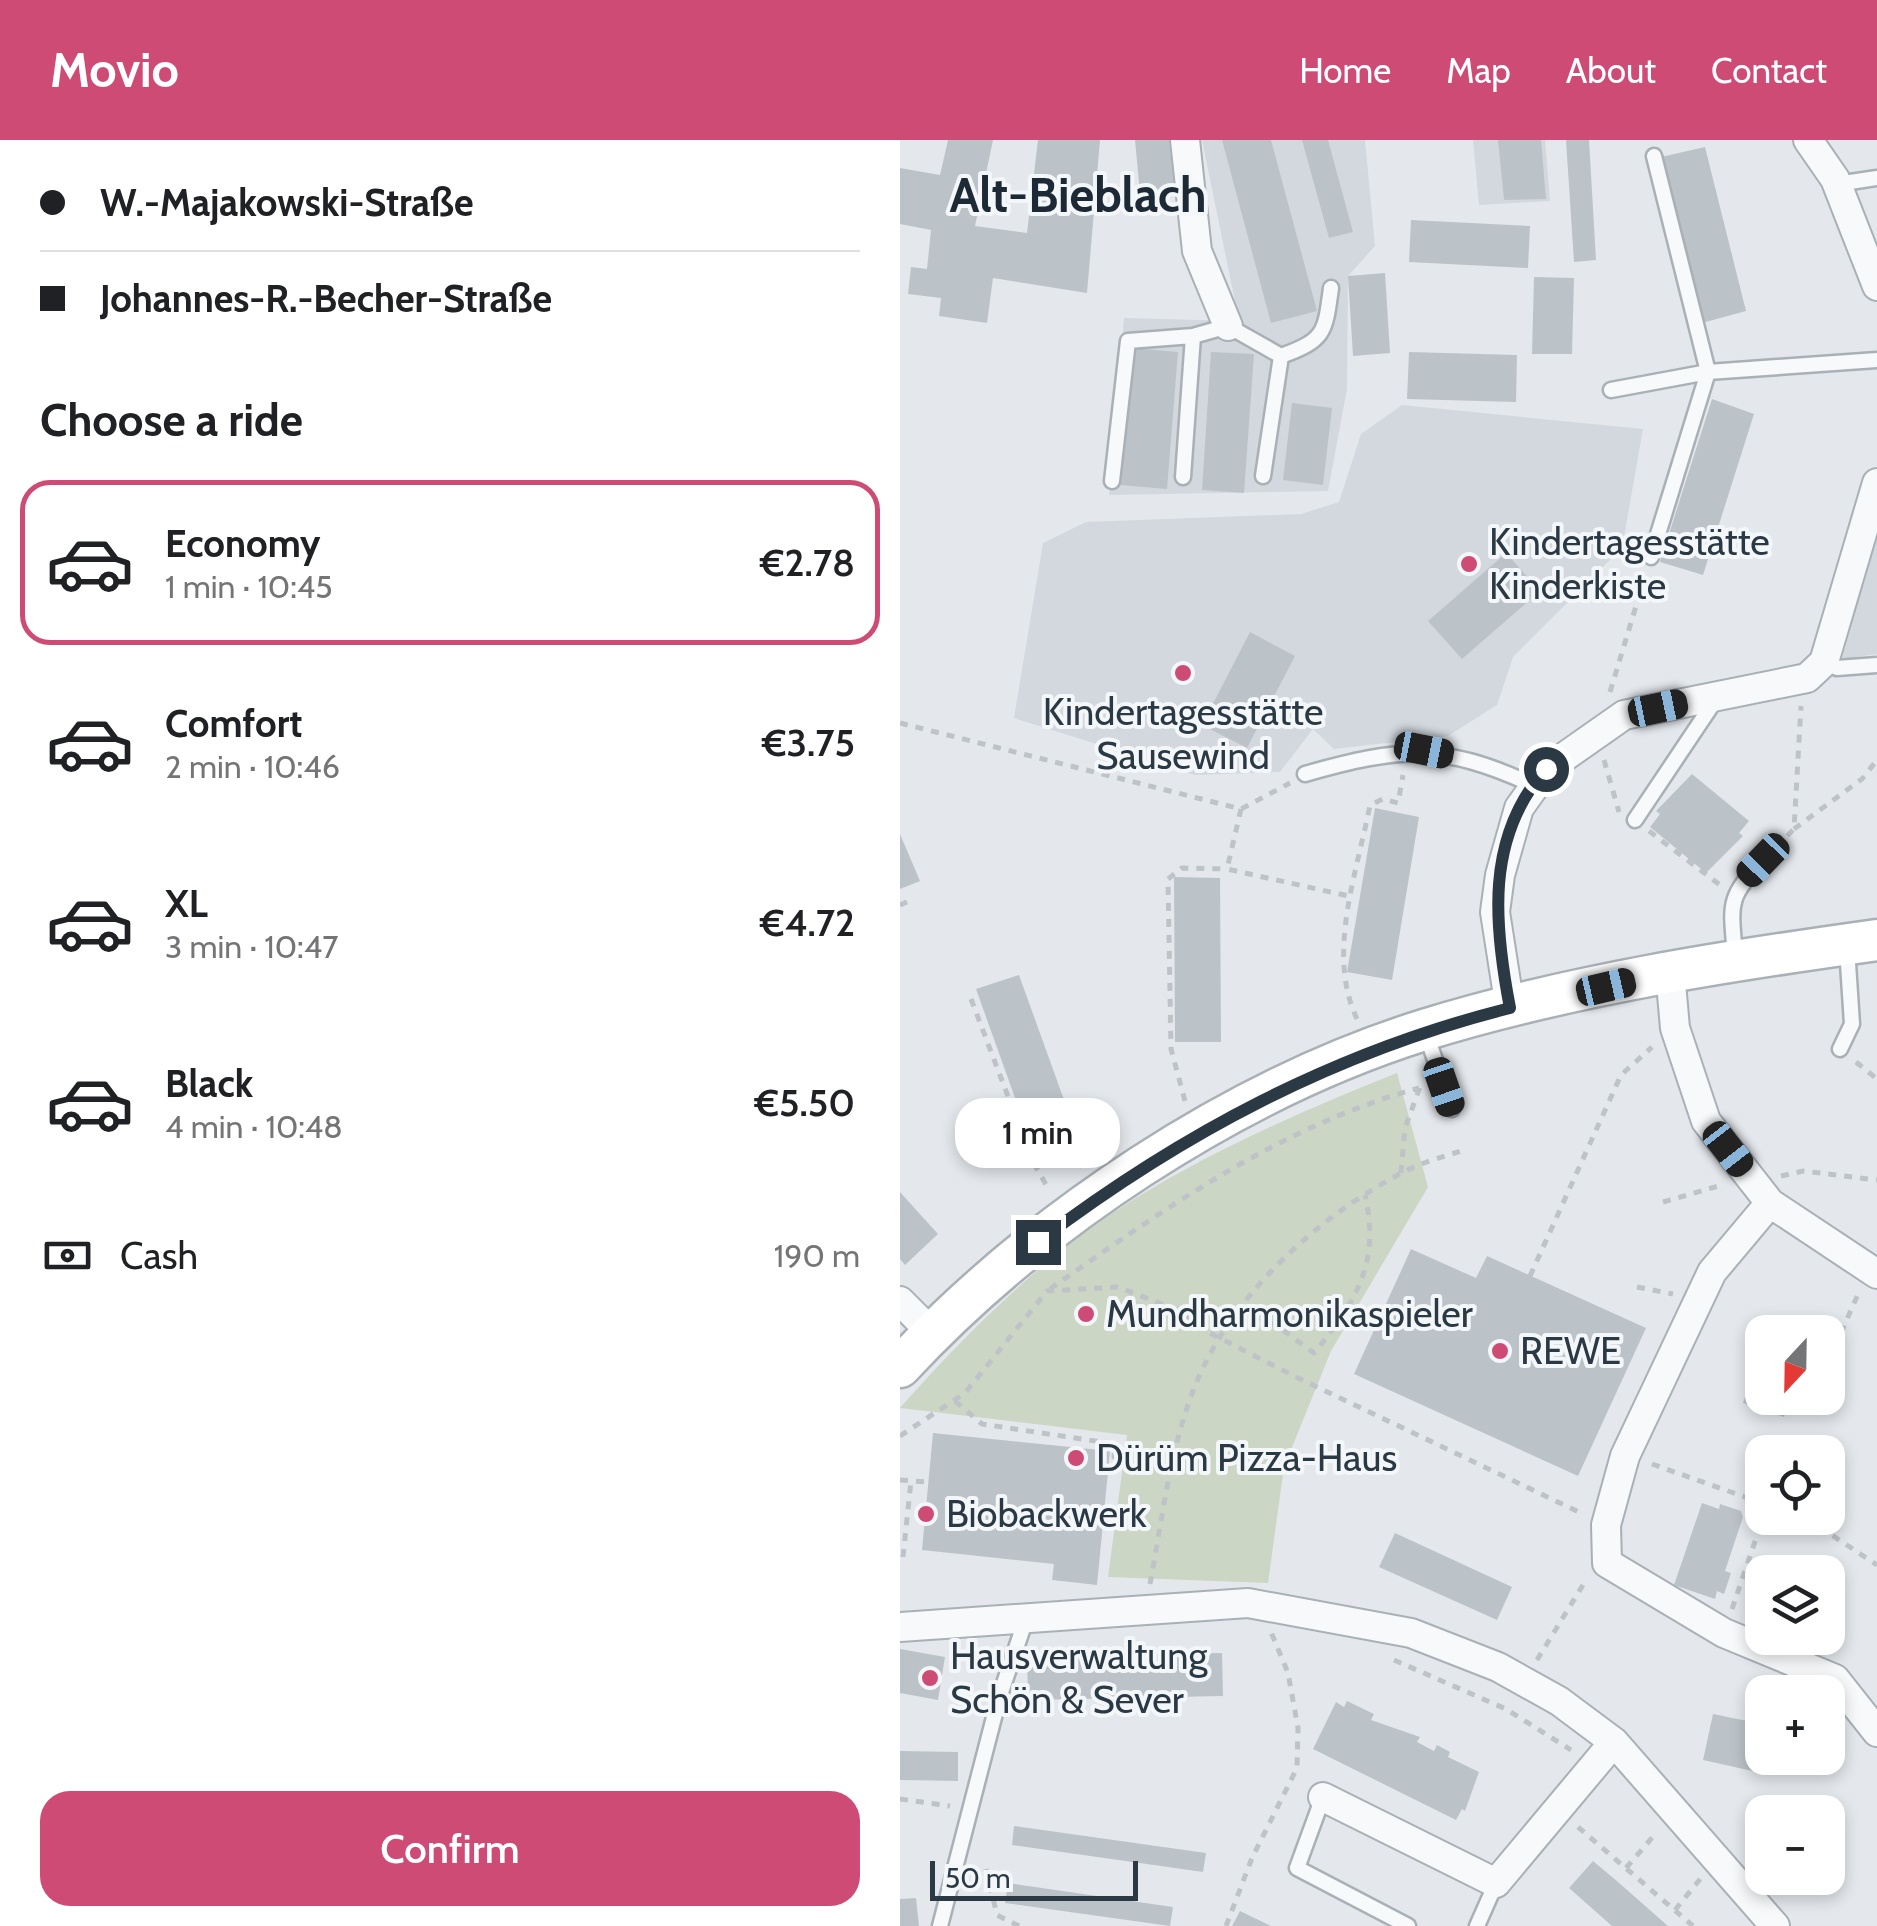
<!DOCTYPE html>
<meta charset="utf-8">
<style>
body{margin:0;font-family:Cabin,sans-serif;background:#f2f2f2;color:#202124;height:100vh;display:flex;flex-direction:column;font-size:38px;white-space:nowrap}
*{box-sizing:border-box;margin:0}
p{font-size:32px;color:#757577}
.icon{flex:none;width:55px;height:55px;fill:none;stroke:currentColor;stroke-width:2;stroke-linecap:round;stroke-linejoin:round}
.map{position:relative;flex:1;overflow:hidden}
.sheet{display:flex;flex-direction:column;background:#fff;width:900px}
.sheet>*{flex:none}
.hud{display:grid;align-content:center;height:220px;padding:0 40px;background:#fff}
.needle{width:65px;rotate:202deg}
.buttons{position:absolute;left:845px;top:1175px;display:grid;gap:20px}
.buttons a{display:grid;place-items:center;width:100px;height:100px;border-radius:20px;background:#fff;box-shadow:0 5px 15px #0003;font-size:50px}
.scale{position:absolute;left:30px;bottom:25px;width:208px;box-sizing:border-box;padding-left:10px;border:5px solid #2b3944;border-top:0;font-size:28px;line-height:35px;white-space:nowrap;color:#2b3944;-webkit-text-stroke:8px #f4f7f9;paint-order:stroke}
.end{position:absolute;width:45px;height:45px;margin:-22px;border:12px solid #2b3944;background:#fff;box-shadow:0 0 0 5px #fff}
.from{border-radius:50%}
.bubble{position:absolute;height:70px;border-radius:30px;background:#fff;box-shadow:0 5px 15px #0003;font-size:32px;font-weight:600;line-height:70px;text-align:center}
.car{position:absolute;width:30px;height:60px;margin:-30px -15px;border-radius:12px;box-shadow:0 0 8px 2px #0007;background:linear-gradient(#222 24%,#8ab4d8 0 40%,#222 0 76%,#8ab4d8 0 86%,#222 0)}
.hud b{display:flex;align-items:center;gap:35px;height:95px;font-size:38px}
.hud b+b{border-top:2px solid #e0e0e0}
.hud i{width:25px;height:25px;background:#202124}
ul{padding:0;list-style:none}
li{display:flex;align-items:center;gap:30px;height:165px;margin:0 20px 15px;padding:0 20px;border:5px solid transparent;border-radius:30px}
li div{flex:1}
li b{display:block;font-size:38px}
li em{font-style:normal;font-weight:600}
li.on{border-color:#ce4b76}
li>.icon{width:90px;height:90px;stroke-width:1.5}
h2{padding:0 40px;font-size:45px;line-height:120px}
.pay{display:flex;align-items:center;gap:25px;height:110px;padding:0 40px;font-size:38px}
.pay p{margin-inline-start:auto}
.action{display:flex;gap:20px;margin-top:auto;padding:20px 40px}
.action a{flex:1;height:115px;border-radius:30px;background:#ce4b76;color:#fff;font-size:40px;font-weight:600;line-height:115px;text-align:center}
header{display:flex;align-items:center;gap:60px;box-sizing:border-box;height:140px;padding:0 50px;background:#ce4b76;color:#fff}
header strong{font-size:48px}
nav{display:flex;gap:55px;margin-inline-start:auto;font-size:35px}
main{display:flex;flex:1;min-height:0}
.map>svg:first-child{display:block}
</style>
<header>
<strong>Movio</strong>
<nav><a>Home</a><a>Map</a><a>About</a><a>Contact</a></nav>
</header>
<main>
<section class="sheet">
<div class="hud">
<b><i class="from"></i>W.-Majakowski-Straße</b>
<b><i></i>Johannes-R.-Becher-Straße</b>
</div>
<h2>Choose a ride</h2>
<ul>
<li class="on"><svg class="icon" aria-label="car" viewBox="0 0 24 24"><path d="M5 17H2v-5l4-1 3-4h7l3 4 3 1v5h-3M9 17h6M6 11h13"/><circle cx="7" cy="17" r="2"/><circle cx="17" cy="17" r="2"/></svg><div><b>Economy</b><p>1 min · 10:45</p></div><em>€2.78</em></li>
<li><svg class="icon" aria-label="car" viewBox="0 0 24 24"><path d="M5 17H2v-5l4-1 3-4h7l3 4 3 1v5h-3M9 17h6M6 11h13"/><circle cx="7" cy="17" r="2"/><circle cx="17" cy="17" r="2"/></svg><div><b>Comfort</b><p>2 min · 10:46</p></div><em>€3.75</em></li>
<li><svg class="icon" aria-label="car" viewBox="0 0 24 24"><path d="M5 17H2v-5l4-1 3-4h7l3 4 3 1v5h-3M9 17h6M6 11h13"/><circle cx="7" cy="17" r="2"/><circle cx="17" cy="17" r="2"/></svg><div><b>XL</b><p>3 min · 10:47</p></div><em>€4.72</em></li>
<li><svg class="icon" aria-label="car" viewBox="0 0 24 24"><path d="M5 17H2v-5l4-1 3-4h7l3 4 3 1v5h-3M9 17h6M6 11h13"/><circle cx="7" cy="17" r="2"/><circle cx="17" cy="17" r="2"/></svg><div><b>Black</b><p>4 min · 10:48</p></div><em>€5.50</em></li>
</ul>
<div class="pay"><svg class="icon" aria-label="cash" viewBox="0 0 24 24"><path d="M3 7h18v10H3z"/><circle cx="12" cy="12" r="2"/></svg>Cash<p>190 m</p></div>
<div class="action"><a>Confirm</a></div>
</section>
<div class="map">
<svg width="977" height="1786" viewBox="0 0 977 1786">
<rect width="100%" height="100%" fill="#e4e8ec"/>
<path fill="#d2d8de" d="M302,0H465L475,106L448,136L447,249L428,351L209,355L224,178L339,181Z
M573,0H645L650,61L579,65Z
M502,265L743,289L722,408L613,517L597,565L548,596L434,609L413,589L380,632L295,635L114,578L143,403L186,382L401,374L439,362L461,294Z
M977,393V514L942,519Z"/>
<path fill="#ccd6c5" d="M497,933L528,1047L431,1211L384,1327L368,1443L208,1437L227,1295L0,1268C47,1214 103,1158 159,1112C255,1035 383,978 497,933Z"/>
<path fill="#bbc3c9" d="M48,0H93L75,86L127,93L138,0H200L187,153L93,138L87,183L39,176L41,158L8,154L11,127L27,129L31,90L0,84V28L40,35Z
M235,0H269L275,47L240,53Z
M322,0H371L417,171L371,183Z
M402,0H428L453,92L429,98Z
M598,0H641L646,59L604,60Z
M666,0H689L696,120L674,122Z
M805,7L846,171L802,183L761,17Z
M511,80L630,86L628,128L509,122Z
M485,133L490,213L453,216L448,136Z
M634,137L674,138L672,214H632Z
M232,208L278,212L267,349L220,345Z
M311,212L354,214L344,353L302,350Z
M509,212L617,215L616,262L507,259Z
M812,259L854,274L803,435L760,422Z
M392,263L432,268L423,345L383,340Z
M606,413L640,451L562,519L528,481Z
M350,492L395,516L347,608L302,585Z
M792,634L849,681L839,693L843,696L806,733L750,687L760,674L756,671Z
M475,668L519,677L492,840L447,832Z
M0,694L20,741L0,749Z
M274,737L320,738L321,902H275Z
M119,835L176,993L133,1008L76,849Z
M0,1052L38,1094L5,1125L0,1119Z
M511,1109L576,1138L587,1116L746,1188L678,1336L454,1234Z
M870,1181L888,1187L889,1183L910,1190L866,1192Z
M862,1206V1258H897L893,1272L886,1270L884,1277L843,1263Z
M33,1293L210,1311L197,1445L152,1440L154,1424L22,1410Z
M802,1363L819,1369L820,1364L841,1371L843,1377L825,1431L831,1433L824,1454L817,1451L815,1459L774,1445Z
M495,1393L612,1447L597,1480L479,1427Z
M0,1509L45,1517L38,1560L0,1553Z
M322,1513L323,1556L128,1560L127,1516Z
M447,1561L474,1574L471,1580L520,1597L517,1602L534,1611L537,1605L550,1612L548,1617L579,1632L565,1671L562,1669L556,1680L413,1609L436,1562L444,1567Z
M813,1574L862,1584V1619L857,1632L803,1620Z
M0,1611L58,1612V1641L0,1640Z
M864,1618H926L923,1631Z
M114,1686L306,1713L303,1732L112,1705Z
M693,1721L718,1742L768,1786H712L669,1748Z
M108,1743L273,1767L270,1786L105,1763Z
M16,1758L19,1786H0V1759Z
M340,1771L371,1786H332Z"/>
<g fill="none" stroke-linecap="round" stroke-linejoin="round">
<g stroke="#a9b0b6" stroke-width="19">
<path id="lane" d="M754,16L808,232L977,220
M937,44L977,38
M381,216C425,200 425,193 431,148
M711,250L808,232L751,417
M363,336L381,216
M283,337L293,196
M212,341L228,201L293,196L328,186L381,216
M924,522L937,528L977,525
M405,634C500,607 542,603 633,645
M735,680L818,556
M835,816C831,764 826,759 863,720
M525,891L552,969
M940,909L952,884L947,808
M423,1657L397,1728L508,1786
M40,1786L99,1558L126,1479
M577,1786L596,1743"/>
</g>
<g stroke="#a9b0b6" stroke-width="32">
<path id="street" d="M285,0L297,111L328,186
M908,0L935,39L977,146
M770,832L775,888L806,981L870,1063L977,1134
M610,868L595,772L600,735L619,668L647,629L724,575L907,538L924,522L977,343
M870,1063L812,1132L725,1316L706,1385L707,1423L824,1493L935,1539L977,1592
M0,1161L32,1193
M0,1487L348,1463L511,1493L598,1527L659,1561L714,1602L875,1786
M423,1657L596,1743L714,1602"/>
</g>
<g stroke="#a9b0b6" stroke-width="45">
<path id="secondary" d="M0,1227C136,1081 333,950 524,890C670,845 826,821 977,800"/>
</g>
<path stroke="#bec3c7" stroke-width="5" stroke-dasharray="8 8" stroke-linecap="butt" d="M710,552L746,433
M0,583L341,669L390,643
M704,620L719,672
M341,669L327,729L453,757
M894,689L962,639L977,620
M749,691L820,745
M876,707L894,689L901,566
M0,765L7,762
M71,859L133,1022L149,1050
M457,879C426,814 457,733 470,665L483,659L498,663L503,635
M956,922L977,939
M285,961L271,909L268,739L282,728L327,729
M501,1033L505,988L520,947
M881,1036L903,1031L977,1040
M763,1062L822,1045
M630,1136L721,935L752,907
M737,1147L773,1154
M150,1149C266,1068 380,986 519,948
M340,1169L377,1186L414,1213C455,1163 481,1123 465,1055
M928,1222L959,1152
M55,1261L82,1284L215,1304L214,1317L272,1326
M0,1296L65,1253L147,1151L218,1147L280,1171L304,1190L396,1237L681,1373
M752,1324L862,1363
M0,1340L28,1342
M906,1378L977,1425
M3,1417L11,1341
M250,1444C262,1380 270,1311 293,1251C328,1159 414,1079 500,1034C519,1023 543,1017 564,1010
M832,1469L863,1378
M494,1520L606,1569L671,1610
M637,1520L686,1440
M0,1659L50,1666
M678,1687L793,1786
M726,1728L757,1692
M86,1729L97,1775L119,1786
M775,1770L801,1738
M326,1786L352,1718L397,1628L398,1588L388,1533L371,1492"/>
<use href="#lane" stroke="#f7f9fa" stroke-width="14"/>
<use href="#street" stroke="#f7f9fa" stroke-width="28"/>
<use href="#secondary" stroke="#fff" stroke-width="40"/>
</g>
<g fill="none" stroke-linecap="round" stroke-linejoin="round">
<path stroke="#2b3944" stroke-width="12" d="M138,1102C282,993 435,912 610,868C594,785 585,697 646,629"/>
</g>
<g fill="#ce4b76" stroke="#f4f7f9" stroke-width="4">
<circle cx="569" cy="424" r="10"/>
<circle cx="283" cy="533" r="10"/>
<circle cx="186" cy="1174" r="10"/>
<circle cx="600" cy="1211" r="10"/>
<circle cx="176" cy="1318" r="10"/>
<circle cx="26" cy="1374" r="10"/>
<circle cx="30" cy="1538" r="10"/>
</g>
<g text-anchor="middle" stroke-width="8" stroke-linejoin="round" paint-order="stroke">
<g font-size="38" fill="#2b3944" stroke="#f4f7f9" text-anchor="start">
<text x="589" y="415">Kindertagesstätte<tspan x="589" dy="44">Kinderkiste</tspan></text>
<text x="283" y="585" text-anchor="middle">Kindertagesstätte<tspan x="283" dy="44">Sausewind</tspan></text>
<text x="206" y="1187">Mundharmonikaspieler</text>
<text x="620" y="1224">REWE</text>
<text x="196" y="1331">Dürüm Pizza-Haus</text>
<text x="46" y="1387">Biobackwerk</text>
<text x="50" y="1529">Hausverwaltung<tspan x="50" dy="44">Schön &amp; Sever</tspan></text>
</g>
<g font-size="48" font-weight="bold" fill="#1d2a35" stroke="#f4f7f9">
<text x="178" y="72">Alt-Bieblach</text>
</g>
</g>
</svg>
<div class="buttons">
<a><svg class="needle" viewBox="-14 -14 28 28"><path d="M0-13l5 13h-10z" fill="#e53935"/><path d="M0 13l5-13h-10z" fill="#757577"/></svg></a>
<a><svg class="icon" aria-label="locate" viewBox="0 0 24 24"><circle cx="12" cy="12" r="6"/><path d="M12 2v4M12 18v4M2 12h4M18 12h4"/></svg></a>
<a><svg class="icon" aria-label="layers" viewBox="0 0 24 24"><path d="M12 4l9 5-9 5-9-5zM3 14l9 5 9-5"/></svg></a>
<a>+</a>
<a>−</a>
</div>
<div class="scale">50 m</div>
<i class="end from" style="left:646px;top:629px"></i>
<i class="end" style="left:138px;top:1102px"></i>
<div class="bubble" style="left:55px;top:958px;width:165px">1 min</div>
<i class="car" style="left:758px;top:568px;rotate:78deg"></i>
<i class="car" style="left:524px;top:610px;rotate:101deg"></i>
<i class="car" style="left:863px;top:720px;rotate:224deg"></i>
<i class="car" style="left:706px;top:847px;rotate:77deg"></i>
<i class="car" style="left:544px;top:947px;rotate:161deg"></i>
<i class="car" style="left:828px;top:1009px;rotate:142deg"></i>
</div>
</main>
